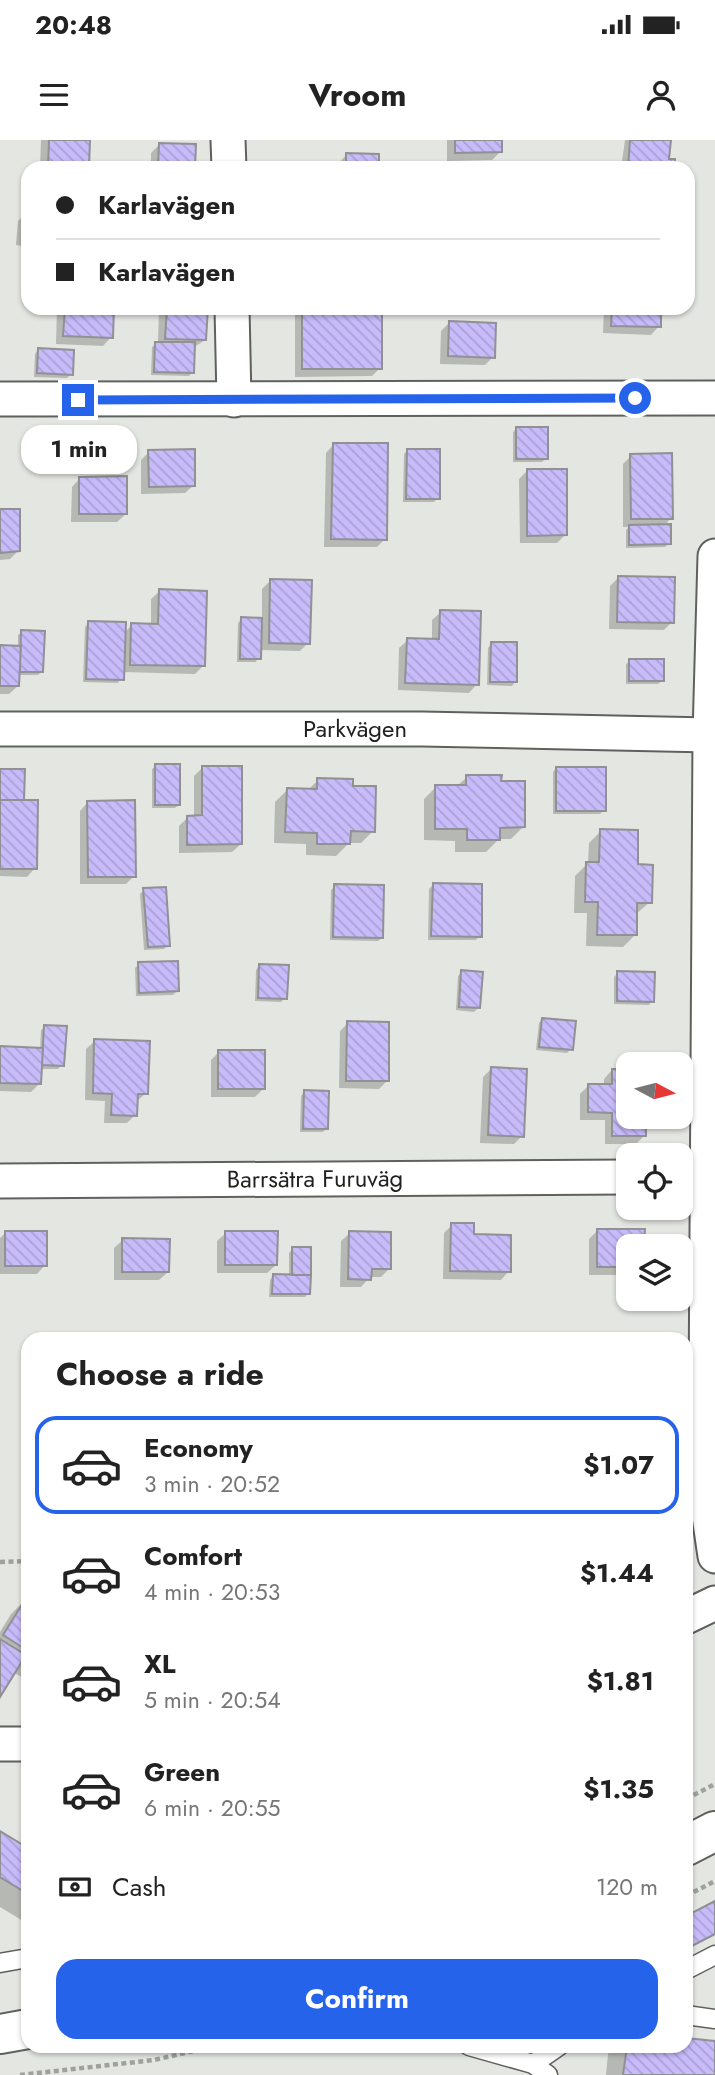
<!DOCTYPE html>
<meta charset="utf-8">
<style>
body{margin:0;font-family:Jost,sans-serif;background:#f6f6f6;color:#222;height:100vh;display:flex;flex-direction:column;font-size:26px;white-space:nowrap}
*{box-sizing:border-box;margin:0}
p{font-size:23px;color:#767676}
.icon{flex:none;width:38px;height:38px;fill:none;stroke:currentColor;stroke-width:2;stroke-linecap:round;stroke-linejoin:round}
.map{position:relative;flex:1;overflow:hidden}
.panel{position:absolute;left:21px;top:1192px;width:672px;height:721px;display:flex;flex-direction:column;background:#fff;border-radius:21px;box-shadow:0 2px 5px #0004}
.panel>*{flex:none}
.guide{position:absolute;left:21px;top:21px;width:674px;height:154px;border-radius:21px;box-shadow:0 2px 5px #0004;display:grid;align-content:center;height:154px;padding:0 35px;background:#fff}
.needle{width:46px;rotate:97deg}
.buttons{position:absolute;left:616px;top:912px;display:grid;gap:14px}
.buttons a{display:grid;place-items:center;width:77px;height:77px;border-radius:14px;background:#fff;box-shadow:0 2px 5px #0004;font-size:35px}
.end{position:absolute;width:32px;height:32px;margin:-16px;border:9px solid #2563eb;background:#fff;box-shadow:0 0 0 4px #fff}
.from{border-radius:50%}
.bubble{position:absolute;height:49px;border-radius:21px;background:#fff;box-shadow:0 2px 5px #0004;font-size:23px;font-weight:700;line-height:49px;text-align:center}
.guide b{display:flex;align-items:center;gap:24px;height:66px;font-size:26px}
.guide b+b{border-top:2px solid #e0e0e0}
.guide i{width:18px;height:18px;background:#222}
ul{padding:0;list-style:none}
li{display:flex;align-items:center;gap:21px;height:98px;margin:0 14px 10px;padding:0 21px;border:4px solid transparent;border-radius:21px}
li div{flex:1}
li b{display:block;font-size:26px}
li em{font-style:normal;font-weight:700}
li.selected{border-color:#2563eb}
li>.icon{width:63px;height:63px;stroke-width:1.5}
h2{padding:0 35px;font-size:32px;line-height:84px}
.pay{display:flex;align-items:center;gap:18px;height:77px;padding:0 35px;font-size:26px}
.pay p{margin-inline-start:auto}
.action{display:flex;gap:14px;margin-top:auto;padding:14px 35px}
.action a{flex:1;height:80px;border-radius:21px;background:#2563eb;color:#fff;font-size:28px;font-weight:700;line-height:80px;text-align:center}
.status{display:flex;justify-content:space-between;align-items:center;height:49px;padding:0 35px;background:#fff;direction:ltr}
.status svg{height:19px;fill:currentColor}
header{display:flex;justify-content:space-between;align-items:center;height:91px;padding:0 35px;background:#fff;font-size:32px;font-weight:700}
.map>svg:first-child{display:block}
</style>
<div class="status"><b>20:48</b><svg viewBox="0 0 49 12"><path d="M0 12V9h3v3zM5 12V6h3v6zM10 12V3h3v9zM15 12V0h3v12zM26 1h20v11H26zM47 4h2v5h-2z"/></svg></div>
<header><svg class="icon" aria-label="menu" viewBox="0 0 24 24"><path d="M4 6h16M4 12h16M4 18h16"/></svg>Vroom<svg class="icon" aria-label="person" viewBox="0 0 24 24"><circle cx="12" cy="8" r="4"/><path d="M4 21q1-7 8-7t8 7"/></svg></header>
<div class="map">
<svg width="715" height="1935" viewBox="0 0 715 1935">
<defs>
<pattern id="building-back-hatch" width="6" height="6" patternUnits="userSpaceOnUse" patternTransform="scale(1.75)"><rect width="6" height="6" fill="#c7bbfa"/><path d="M-1 5l2 2M0 0l6 6M5-1l2 2" fill="none" stroke="#aba0d6"/></pattern>
</defs>
<rect width="100%" height="100%" fill="#e4e6e2"/>
<path fill="#0003" d="M41,0H88L87,28H40Z
M447,0H501V11L492,20L447,21Z
M625,0H669L667,20L672,28H621Z
M159,5L193,28H151V13Z
M347,14L377,28H338L339,23Z
M26,73L28,107L16,105L18,81Z
M57,168H112L111,197L103,206L56,204Z
M159,168H206L205,200L193,208L192,232L189,236L151,235L152,207L158,203Z
M299,168H380V228L372,236L295,237V172Z
M604,168H660L659,186L651,195L603,193Z
M449,183L493,217L485,225L440,224L441,191Z
M38,210L71,234L67,238L34,237L35,214Z
M517,288L546,319L542,322H513V292Z
M334,304L385,399L377,407H324L326,313Z
M408,310L438,358L434,362H403L404,314Z
M149,312L194,345L185,353L141,354V320Z
M631,316L671,378L664,386L669,403L665,407L626,408V390L629,387H623V324Z
M527,331L566,394L557,403H520L519,339Z
M80,338L126,374L117,382H71L72,347Z
M0,371L18,411L10,419L0,420Z
M618,438L672,482L664,490L609,489L610,446Z
M270,441L308,503L300,511L260,510L256,522H237L238,483L242,479H262V449Z
M160,451L203,526L195,534L122,532L118,543L83,542L85,487L89,483L123,494L132,485L151,486V459Z
M441,472L477,544L469,553L398,550L399,508L408,500L432,501V480Z
M22,492L42,531L38,535H18V546L9,554H0V507H18V495Z
M491,504L515,542L512,546L487,545L488,508Z
M630,521L662,541L658,544H626V524Z
M156,626L179,665L175,668H152V629Z
M202,628L241,704L232,712L179,713V686L188,677H194V636Z
M556,628L604,670L600,674H553V632Z
M0,630L23,662L35,728L27,737L0,736Z
M467,637L500,643L523,687L511,699H499L486,712H455V701L424,700V659L436,647H456Z
M318,640L351,647L373,691L361,703H349L336,716L306,715V704L274,703L275,662L287,650H308Z
M88,662L134,736L126,744H80V671Z
M601,691L636,726L650,762L636,774L635,795L623,807L586,806L587,773H574L575,736L588,723L589,703Z
M433,745L480,796L476,800H428L429,749Z
M335,746L382,798L378,801L330,800L331,750Z
M144,750L168,805L164,809L144,810L140,754Z
M139,824L177,851L173,855L136,856L135,828Z
M259,826L285,858L281,862L255,861L256,830Z
M462,832L478,868L474,872L456,870L458,836Z
M618,833L652,861L649,865L614,864V837Z
M542,879L571,909L567,913L536,910L539,883Z
M348,883L387,941L379,949L339,948L340,891Z
M45,887L62,925L58,929H40L39,944L31,952L0,951V908L40,910L41,890Z
M95,901L146,953L136,962L135,975L127,983H104L105,961L85,960L86,909Z
M219,912L263,949L255,957H211V920Z
M492,928L522,996L514,1004L480,1003L483,937Z
M612,930H628V976L644,996L636,1004H605V980H580V954L588,946H604V939Z
M304,952L327,988L323,992H300L301,956Z
M452,1085L472,1095L509,1131L501,1140L443,1139L444,1093Z
M598,1090L643,1106H628V1135H589V1099Z
M5,1093L45,1125L37,1134H0V1098Z
M226,1093L276,1125L267,1133H217V1101Z
M350,1093L389,1129L381,1137H370L361,1147H340L341,1101Z
M123,1100L168,1132L159,1140H114V1108Z
M293,1109L308,1154L305,1157H269L270,1140L273,1136H289V1113Z
M28,1457V1541L13,1532L0,1553V1492L11,1474Z
M0,1693L28,1710V1784L0,1767Z
M686,1899L715,1903V1935H606L608,1914L616,1906H686Z"/>
<path fill="url(#building-back-hatch)" stroke="#919094" stroke-width="2" d="M49,0H90L89,28H48Z
M455,0H502V12L455,13Z
M630,0H671L669,19H675L674,28H628Z
M159,3L196,4L195,28H158Z
M346,13L379,14V28H346Z
M26,71H28V98L23,97Z
M65,168H114L113,198L63,196Z
M167,168H208L206,200L165,199Z
M302,168H382V229H302Z
M612,168H661V187L611,186Z
M449,181L496,183L495,218L448,216Z
M155,202H195L194,233L154,232Z
M38,208L74,210L73,235L37,233Z
M516,287H548V319H516Z
M333,303H388L387,400L331,399Z
M195,309V346L149,347L148,310Z
M407,309H440V359H406Z
M672,313L673,379H631L630,314Z
M527,329H567V395L527,396Z
M127,336V374H79V337Z
M0,369H20V411L0,413Z
M671,384V404L629,405V385Z
M618,436L675,437L674,483L617,482Z
M270,439L312,440L310,504L269,503Z
M159,449L207,451L205,526L130,525L131,483L158,484Z
M440,470L481,471L479,545L405,543L407,498L439,499Z
M241,477L262,478L261,519H240Z
M88,481L126,482L124,540L86,539Z
M21,490L45,491L43,532H20Z
M491,502H517V542H490Z
M0,505L21,506L19,546H0Z
M629,519H664V541H629Z
M155,624H180V665H155Z
M202,626H242V704L187,705V676L202,675Z
M556,627H606V671H556Z
M0,629H25L24,660H0Z
M466,635H502L501,641H525V687L500,688V700H467V689H435V645H466Z
M317,638L353,639V646H376L375,692L351,691L350,704H317V693L285,692L287,648L317,649Z
M0,660H38L37,729H0Z
M135,660L136,737H88L87,661Z
M600,689L638,690V724L653,725L652,763H637V795H597L598,762H585L586,722H599Z
M433,743L482,744V797L431,796Z
M334,744L384,745L383,798L333,797Z
M166,747L170,806L148,807L143,748Z
M178,821L179,851L139,853L138,822Z
M259,824L289,825L287,859L258,858Z
M461,830L483,832L480,868L459,867Z
M617,831L655,832L654,862L617,861Z
M542,878L576,881L573,910L539,907Z
M347,881L389,882V941H346Z
M44,885L67,886L64,926L42,925Z
M94,899L150,901L148,954H138L137,976L111,975L112,954L93,953Z
M0,906L43,908L41,944L0,943Z
M218,910H265V949H218Z
M491,927L527,929L524,997L488,995Z
M612,929H628V976H646V996H612V973L588,972V944H612Z
M304,950L329,951L328,989H303Z
M451,1083H474V1094L511,1095V1132L450,1131Z
M597,1089H645L644,1106H628V1127H597Z
M5,1091H47V1126H5Z
M225,1091H278L277,1125H225Z
M349,1091L391,1092V1129H372L371,1140L348,1139Z
M122,1098L170,1099L169,1132H122Z
M292,1107H311V1135H292Z
M273,1134L311,1135L310,1154H272Z
M28,1455V1511L3,1495Z
M0,1499L26,1515L0,1557Z
M0,1691L28,1708V1754L0,1737Z
M715,1761V1794L686,1809V1776Z
M686,1898L715,1901V1935H623L627,1906H686Z"/>
<g fill="none" stroke-linecap="round" stroke-linejoin="round">
<g stroke="#5f615e" stroke-width="21">
<path id="lane" d="M0,1823L28,1818
M686,1830L715,1815
M686,1875L715,1879
M469,1906L533,1924L548,1935
M533,1924L559,1906"/>
</g>
<g stroke="#5f615e" stroke-width="37">
<g id="street">
<path d="M228,0L229,28"/>
<path d="M232,168L234,260"/>
<path d="M0,259L715,258"/>
<path d="M715,416L710,595L706,1259L707,1362L715,1416"/>
<path id="s1" d="M0,589H422L710,595"/>
<path id="s2" d="M0,1041L628,1037"/>
<path d="M686,1477L715,1463"/>
<path d="M0,1604H28"/>
</g>
</g>
<g stroke="#5f615e" stroke-width="42">
<path id="secondary" d="M686,1706L715,1691
M0,1894L28,1889"/>
</g>
<path stroke="#9fa19d" stroke-width="4.5" stroke-dasharray="5 3.5" stroke-linecap="butt" d="M0,1422L28,1421
M686,1659L715,1644
M686,1756L715,1741
M20,1935L154,1920L216,1906"/>
<use href="#lane" stroke="#fff" stroke-width="18"/>
<use href="#street" stroke="#fff" stroke-width="33"/>
<use href="#secondary" stroke="#fff" stroke-width="38"/>
</g>
<g fill="none" stroke-linecap="round" stroke-linejoin="round">
<path stroke="#2563eb" stroke-width="9" d="M78,260L635,258"/>
</g>
<g text-anchor="middle" stroke-width="6" stroke-linejoin="round" paint-order="stroke">
<g font-size="24" fill="#20211f" stroke="#fff">
<text dy="8" stroke="none"><textPath href="#s1" startOffset="355">Parkvägen</textPath></text>
<text dy="8" stroke="none"><textPath href="#s2" startOffset="315">Barrsätra Furuväg</textPath></text>
</g>
</g>
</svg>
<div class="buttons">
<a><svg class="needle" viewBox="-14 -14 28 28"><path d="M0-13l5 13h-10z" fill="#e53935"/><path d="M0 13l5-13h-10z" fill="#767676"/></svg></a>
<a><svg class="icon" aria-label="locate" viewBox="0 0 24 24"><circle cx="12" cy="12" r="6"/><path d="M12 2v4M12 18v4M2 12h4M18 12h4"/></svg></a>
<a><svg class="icon" aria-label="layers" viewBox="0 0 24 24"><path d="M12 4l9 5-9 5-9-5zM3 14l9 5 9-5"/></svg></a>
</div>
<i class="end from" style="left:635px;top:258px"></i>
<i class="end" style="left:78px;top:260px"></i>
<div class="bubble" style="left:21px;top:285px;width:116px">1 min</div>
<div class="guide">
<b><i class="from"></i>Karlavägen</b>
<b><i></i>Karlavägen</b>
</div>
<section class="panel">
<h2>Choose a ride</h2>
<ul>
<li class="selected"><svg class="icon" aria-label="car" viewBox="0 0 24 24"><path d="M5 17H2v-5l4-1 3-4h7l3 4 3 1v5h-3M9 17h6M6 11h13"/><circle cx="7" cy="17" r="2"/><circle cx="17" cy="17" r="2"/></svg><div><b>Economy</b><p>3 min · 20:52</p></div><em>$1.07</em></li>
<li><svg class="icon" aria-label="car" viewBox="0 0 24 24"><path d="M5 17H2v-5l4-1 3-4h7l3 4 3 1v5h-3M9 17h6M6 11h13"/><circle cx="7" cy="17" r="2"/><circle cx="17" cy="17" r="2"/></svg><div><b>Comfort</b><p>4 min · 20:53</p></div><em>$1.44</em></li>
<li><svg class="icon" aria-label="car" viewBox="0 0 24 24"><path d="M5 17H2v-5l4-1 3-4h7l3 4 3 1v5h-3M9 17h6M6 11h13"/><circle cx="7" cy="17" r="2"/><circle cx="17" cy="17" r="2"/></svg><div><b>XL</b><p>5 min · 20:54</p></div><em>$1.81</em></li>
<li><svg class="icon" aria-label="car" viewBox="0 0 24 24"><path d="M5 17H2v-5l4-1 3-4h7l3 4 3 1v5h-3M9 17h6M6 11h13"/><circle cx="7" cy="17" r="2"/><circle cx="17" cy="17" r="2"/></svg><div><b>Green</b><p>6 min · 20:55</p></div><em>$1.35</em></li>
</ul>
<div class="pay"><svg class="icon" aria-label="cash" viewBox="0 0 24 24"><path d="M3 7h18v10H3z"/><circle cx="12" cy="12" r="2"/></svg>Cash<p>120 m</p></div>
<div class="action"><a>Confirm</a></div>
</section>
</div>
